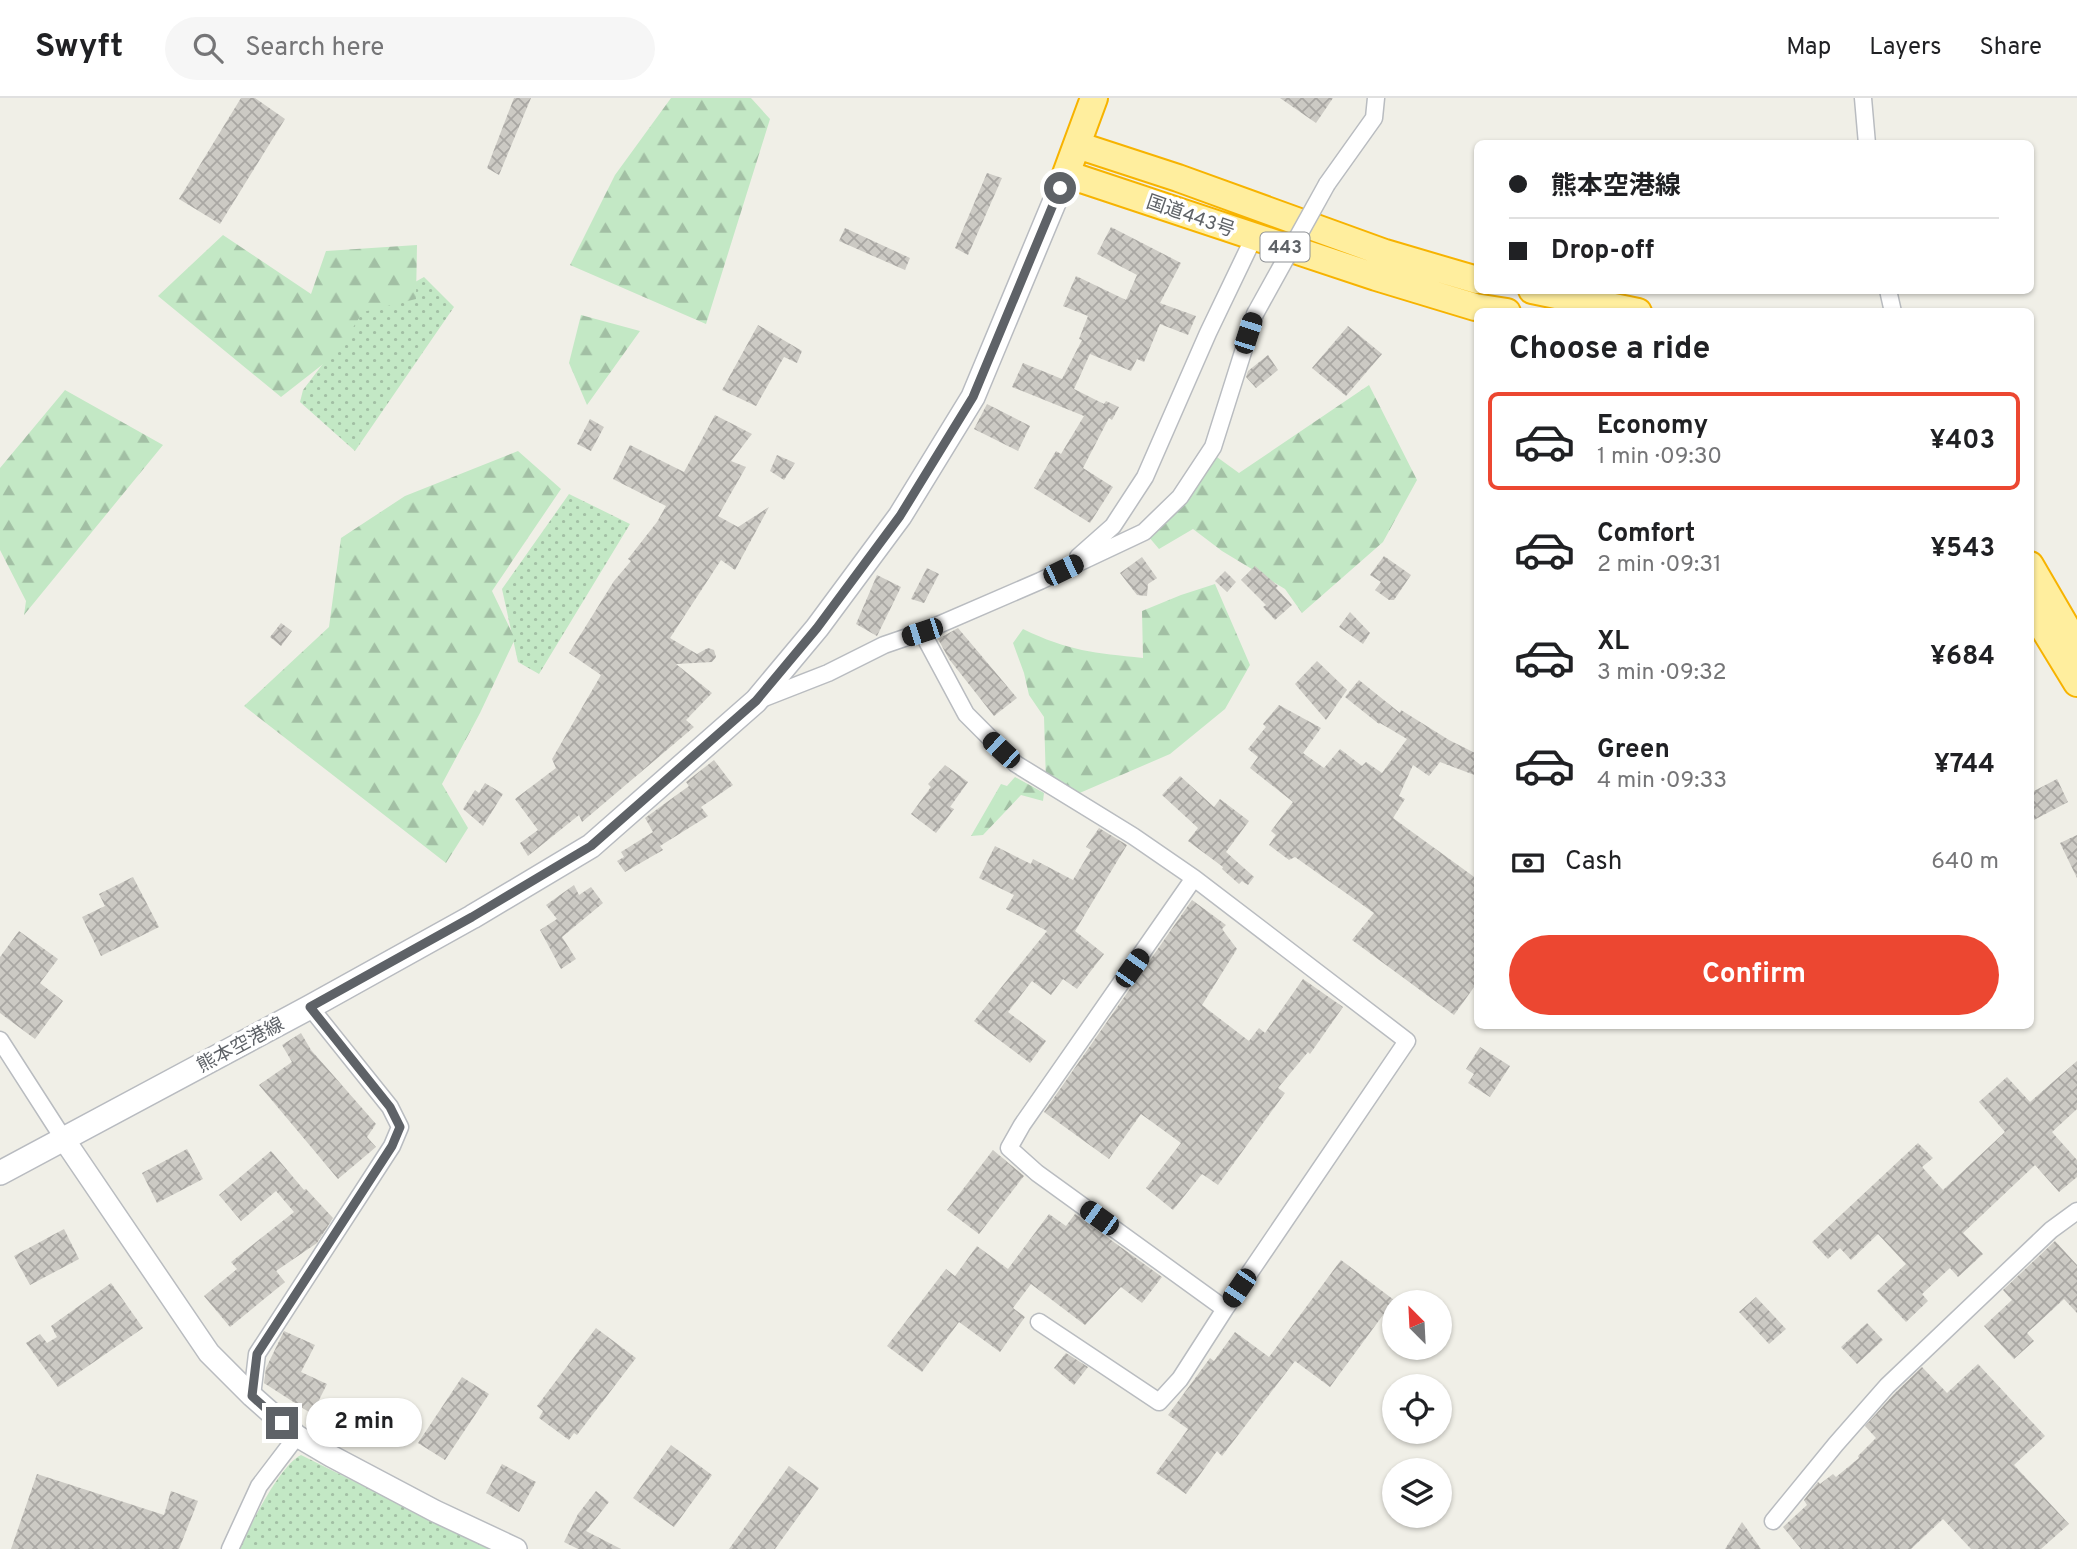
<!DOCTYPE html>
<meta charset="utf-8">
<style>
body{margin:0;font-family:Overpass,"Noto Sans JP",sans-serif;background:#f6f6f6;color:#202124;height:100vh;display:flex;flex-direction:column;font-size:26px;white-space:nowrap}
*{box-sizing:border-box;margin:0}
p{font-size:23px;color:#757577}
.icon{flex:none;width:38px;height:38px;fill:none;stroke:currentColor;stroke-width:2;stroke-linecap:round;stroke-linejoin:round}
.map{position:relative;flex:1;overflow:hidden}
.drawer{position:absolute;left:1474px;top:210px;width:560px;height:721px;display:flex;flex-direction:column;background:#fff;border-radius:10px;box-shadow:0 2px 5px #0004}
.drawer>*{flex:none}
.top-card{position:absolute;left:1474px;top:42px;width:560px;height:154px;border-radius:10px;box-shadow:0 2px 5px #0004;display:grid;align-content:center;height:154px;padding:0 35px;background:#fff}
.needle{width:46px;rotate:336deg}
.fabs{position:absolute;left:1382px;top:1192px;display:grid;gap:14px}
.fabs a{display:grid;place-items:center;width:70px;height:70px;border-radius:50%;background:#fff;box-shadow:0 2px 5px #0004;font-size:35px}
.end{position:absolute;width:32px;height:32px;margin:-16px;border:9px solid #5e6267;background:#fff;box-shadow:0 0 0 4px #fff}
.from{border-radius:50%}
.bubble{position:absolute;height:49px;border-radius:24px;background:#fff;box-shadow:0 2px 5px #0004;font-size:23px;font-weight:700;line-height:49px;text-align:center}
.car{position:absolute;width:21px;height:42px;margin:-21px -10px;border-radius:9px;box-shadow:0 0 5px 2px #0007;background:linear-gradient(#222 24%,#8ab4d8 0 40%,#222 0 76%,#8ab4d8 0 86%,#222 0)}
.top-card b{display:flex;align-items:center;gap:24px;height:66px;font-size:26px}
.top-card b+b{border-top:2px solid #e0e0e0}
.top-card i{width:18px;height:18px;background:#202124}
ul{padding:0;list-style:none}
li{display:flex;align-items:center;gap:21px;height:98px;margin:0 14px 10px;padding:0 21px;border:4px solid transparent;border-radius:10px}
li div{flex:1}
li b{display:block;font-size:26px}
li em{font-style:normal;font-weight:700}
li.on{border-color:#ec4731}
li>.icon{width:63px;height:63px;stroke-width:1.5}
h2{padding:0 35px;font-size:32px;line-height:84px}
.pay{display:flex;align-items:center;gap:18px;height:77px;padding:0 35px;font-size:26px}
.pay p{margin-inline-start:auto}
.primary-button{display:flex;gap:14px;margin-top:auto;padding:14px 35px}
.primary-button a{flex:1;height:80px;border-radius:42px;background:#ec4731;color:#fff;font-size:28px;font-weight:700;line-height:80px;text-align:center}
header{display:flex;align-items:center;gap:42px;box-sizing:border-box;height:98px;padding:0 35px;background:#fff;border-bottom:2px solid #e0e0e0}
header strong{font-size:33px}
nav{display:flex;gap:38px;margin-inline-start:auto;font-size:24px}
.search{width:490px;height:63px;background:#f6f6f6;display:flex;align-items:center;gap:18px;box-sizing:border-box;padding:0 24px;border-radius:38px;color:#757577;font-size:26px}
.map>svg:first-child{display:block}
</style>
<header>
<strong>Swyft</strong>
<div class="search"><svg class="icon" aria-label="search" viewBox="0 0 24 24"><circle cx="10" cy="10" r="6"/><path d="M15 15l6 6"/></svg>Search here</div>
<nav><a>Map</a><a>Layers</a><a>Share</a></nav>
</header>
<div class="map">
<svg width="2077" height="1451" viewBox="0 0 2077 1451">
<defs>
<pattern id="grass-dots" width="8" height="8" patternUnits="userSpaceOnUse" patternTransform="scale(1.75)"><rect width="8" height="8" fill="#c3e8c5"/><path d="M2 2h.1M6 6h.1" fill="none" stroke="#a2bfa4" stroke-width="1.8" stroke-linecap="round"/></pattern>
<pattern id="forest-firs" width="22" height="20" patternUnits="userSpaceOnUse" patternTransform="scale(1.75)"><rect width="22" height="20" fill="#c3e8c5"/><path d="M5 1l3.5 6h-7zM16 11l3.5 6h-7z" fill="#a2bfa4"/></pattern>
<pattern id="building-cross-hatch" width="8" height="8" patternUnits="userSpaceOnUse" patternTransform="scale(1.75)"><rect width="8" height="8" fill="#cccac4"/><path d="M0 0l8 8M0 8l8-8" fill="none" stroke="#a9a7a3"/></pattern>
</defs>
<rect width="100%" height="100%" fill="#f0efe7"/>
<path fill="url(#grass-dots)" d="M424,179L454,209L355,353L300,304L303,292L363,213Z
M569,396L630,426L539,576L518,564L502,491Z
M301,1357L472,1442L489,1451H240C249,1429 280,1367 301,1357Z"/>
<path fill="url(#forest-firs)" d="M671,0H751L770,21L706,226L570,167L615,77Z
M223,137L311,196L326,153L417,147L416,201L363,214L336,256L281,299L158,198Z
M581,217L640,233L587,307L569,265Z
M1369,287L1417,382L1383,444L1302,515L1285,491L1222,453L1193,431L1159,451L1148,438L1210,354L1239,375Z
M65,292L163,347L24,517L26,503L0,452V370Z
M518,353L561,391L492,493L515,541L480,615L442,686L468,730L446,765L244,608L329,529L341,440L405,398Z
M1215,486L1250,567L1225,611L1170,656L1075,697L1046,684L1044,619L1029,597L1024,575L1013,545L1023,531C1068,553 1095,555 1143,560L1142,513L1181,497Z
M1015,679L1044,695L1043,703L1021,697L983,737L971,738L1001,686L1007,688Z"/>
<path fill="url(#building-cross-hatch)" d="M241,0H255L285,21L220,126L179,101Z
M514,0H531L499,77L487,70Z
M1280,0H1333L1316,25Z
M987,75L1002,80L968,157L955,150Z
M1111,129L1181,165L1160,205L1196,218L1188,237L1160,226L1144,264L1137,261L1131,273L1090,256L1074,291L1104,306L1106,303L1119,309L1112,322L1109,320L1083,370L1113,389L1090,425L1034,390L1056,353L1061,356L1084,318L1012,289L1023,265L1062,281L1082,242L1079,241L1088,218L1063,208L1076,178L1126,202L1137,177L1097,156Z
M845,130L910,160L905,172L839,143Z
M758,227L802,253L797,265L784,259L756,308L722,292Z
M1348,228L1382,256L1346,298L1312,270Z
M1268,257L1278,272L1256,290L1246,279L1248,273Z
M987,306L1030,328L1018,353L974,331Z
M715,317L752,336L731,363L746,369L718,418L738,429L769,409L735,472L721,462L670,540L697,556L708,550L714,552L716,559L712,564L676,566L712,595L686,622L694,629L582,724L579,717L528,758L520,745L538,732L515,701L556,670L552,661L601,577L569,555L614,483L631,463L628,461L657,424L666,408L613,381L630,347L684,374Z
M590,321L604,329L591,353L577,346Z
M777,357L795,365L784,382L770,373Z
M1384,458L1411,477L1394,502H1389L1375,492L1381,484L1370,477Z
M1142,459L1157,480L1148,486L1147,498L1137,497L1120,475Z
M1255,468L1278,488L1276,490L1292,507L1275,522L1263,509L1266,507L1241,482Z
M927,470L939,476L924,505L911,501Z
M1225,473L1236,484L1227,494L1215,483Z
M877,477L901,489L877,538L856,526Z
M1350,514L1370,535L1363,546L1339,529Z
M281,525L292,533L281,548L270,539Z
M958,530L1017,600L994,618L949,561L938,541Z
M1317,563L1347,592L1326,622L1295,586Z
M1359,582L1400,615L1401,612L1449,642L1477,656V678L1440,664L1429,678L1413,667L1399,698L1405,701L1393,720L1477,781V885L1454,917L1352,842L1374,815L1295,759L1289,762L1269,747L1276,737L1271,733L1293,704L1250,670L1258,659L1248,651L1266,629L1263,626L1279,607L1321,630L1303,655L1324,670L1340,651L1362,668L1366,664L1382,675L1407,641L1380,625L1379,626L1345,599Z
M714,662L733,687L701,709L708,718L660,748L663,752L625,774L617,763L624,759L621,754L653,734L645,720L689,688L686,684Z
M945,667L968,684L950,709L954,711L936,735L911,716L931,689L928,686Z
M1180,678L1214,709L1220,701L1249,723L1226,754L1254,779L1248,787L1242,783L1239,786L1222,771L1223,769L1188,743L1198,730L1162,697Z
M2057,681L2068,704L2030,724V695Z
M485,685L503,696L483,728L463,711L475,692L479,695Z
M1099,730L1127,747L1075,833L1104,856L1077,891L1063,881L1051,897L1032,883L1008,914L1046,943L1030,965L974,923L1047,833L1006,811L1014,797L979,780L995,748L1031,766L1033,761L1073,782L1091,752L1086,749Z
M2077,737V780L2060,745Z
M133,779L159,829L101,858L82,819L105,808L99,796Z
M574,787L579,797L591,789L603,805L562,839L576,861L561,871L540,832L557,821L546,807Z
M1192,802L1226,827L1222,831L1237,851L1202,907L1249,943L1259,930L1265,935L1303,881L1343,909L1310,956L1308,954L1278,990L1285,995L1218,1087L1202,1076L1173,1112L1146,1090L1181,1045L1141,1016L1109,1061L1044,1014Z
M19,833L58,861L40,885L63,903L35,941L0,915V859Z
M301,935L311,952L376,1026L367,1039L376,1049L338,1081L259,987L292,964L282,947Z
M1480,949L1510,968L1490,999L1468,985L1474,976L1466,971Z
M2077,963V1011L2052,1034L2077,1062V1079L2059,1094L2035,1067L1963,1135L1983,1156L1958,1179L1950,1170L1922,1196L1928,1203L1906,1224L1877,1193L1906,1166L1878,1136L1851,1162L1840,1150L1828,1161L1812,1144L1918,1045L1933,1060L1922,1069L1943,1092L2005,1034L1979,1004L2007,979L2030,1004Z
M187,1051L203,1081L157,1105L142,1075Z
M993,1052L1024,1078L979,1136L947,1112Z
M271,1053L304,1092L306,1091L333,1120L317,1145L276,1173L285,1184L230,1229L204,1198L237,1171L231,1164L294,1114L276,1093L241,1123L219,1097Z
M1049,1116L1066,1128L1075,1116L1162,1179L1142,1205L1121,1189L1085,1227L1031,1186L1013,1210L1025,1219L1000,1254L959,1224L922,1274L887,1248L946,1171L955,1178L977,1148L1008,1171Z
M64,1131L79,1161L30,1187L14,1158Z
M2055,1143L2077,1167V1215L2064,1201L2027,1235L2034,1243L2014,1261L1984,1228L2012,1202L2003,1192Z
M1341,1162L1394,1202L1330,1289L1295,1263L1222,1358L1217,1353L1186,1396L1156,1375L1188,1331L1168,1317L1210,1260L1214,1263L1235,1234L1269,1259Z
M111,1185L143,1230L58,1289L26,1245L40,1236L47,1245L57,1239L51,1228Z
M1756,1199L1786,1231L1769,1246L1739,1214Z
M1867,1225L1883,1242L1857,1266L1841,1249Z
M596,1230L636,1260L577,1337L574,1335L569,1342L539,1320L543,1313L537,1308Z
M284,1233L315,1247L301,1274L327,1286L312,1316L264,1285L266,1270Z
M1066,1255L1088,1269L1074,1287L1054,1270Z
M1978,1266L2045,1338L2014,1367L2069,1426L2041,1451H1971L1943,1421L1911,1451H1801L1783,1429L1807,1407L1804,1402L1818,1384L1820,1386L1833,1376L1836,1379L1859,1360L1858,1358L1876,1340L1865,1328L1894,1296L1922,1269L1947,1295Z
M462,1279L489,1296L445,1362L418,1345Z
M671,1347L712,1377L674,1429L633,1400Z
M502,1366L536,1384L519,1414L486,1395Z
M789,1368L819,1390L775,1451H729Z
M37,1376L164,1417L171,1393L198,1403L179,1451H11Z
M596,1393L609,1404L586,1433L621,1451H578L564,1444L578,1416Z
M1742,1424L1761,1451H1725Z"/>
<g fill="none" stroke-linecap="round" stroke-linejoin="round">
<g stroke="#b9bcc0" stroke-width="19">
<path id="minor" d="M1863,0L1867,46
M1327,86L1374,20L1376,0
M1888,192L1893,214
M1078,459L1113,428L1145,379L1208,235L1254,139
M922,534L966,616L1016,666L1133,738L1194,780L1407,943L1225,1211L1180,1281L1159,1304L1039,1224
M759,602L828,575L884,547L922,534L1040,483L1144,434L1180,399L1213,349L1255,216
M1194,780L1022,1027L1009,1050L1037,1075L1225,1211
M0,942L63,1040
M252,1298L257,1256L392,1048L400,1029L390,1009L310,909
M1773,1423L1836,1346L1887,1288L2051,1132L2077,1113
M230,1451L259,1388L297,1338"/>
</g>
<g stroke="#b9bcc0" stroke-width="24">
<path id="tertiary" d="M63,1040L209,1255L252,1298L297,1338L331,1358L435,1413L516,1451"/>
</g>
<g stroke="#b8bbc0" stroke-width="26">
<path id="secondary" d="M0,1075L310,909L472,819L591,748L756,603L817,530L900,418L973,299L1066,76"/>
</g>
<g stroke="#f7b300" stroke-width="30">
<path id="trunk" d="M1094,0L1066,76L1376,179L1475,209L1507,214
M1077,47L1178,80L1385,155L1477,182
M1532,192L1638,214
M2030,467L2077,548
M2030,508L2077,585"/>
</g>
<use href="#minor" stroke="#fff" stroke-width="16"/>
<use href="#tertiary" stroke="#fff" stroke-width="21"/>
<use href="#secondary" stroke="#fff" stroke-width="23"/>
<use href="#trunk" stroke="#ffee9e" stroke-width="26"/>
<g stroke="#b9bcc0" stroke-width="19" stroke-linecap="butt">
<path id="minor-bridge" d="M1255,216L1327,86"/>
</g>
<use href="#minor-bridge" stroke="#fff" stroke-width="16"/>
</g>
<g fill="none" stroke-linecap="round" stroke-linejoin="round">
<path stroke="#5e6267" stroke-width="9" d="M282,1325L252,1298L257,1256L392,1048L400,1029L390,1009L310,909L472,819L591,748L756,603L817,530L900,418L973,299L1060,90"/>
</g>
<g text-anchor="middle" stroke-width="7" stroke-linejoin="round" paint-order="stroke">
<rect fill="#fff" stroke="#8e9195" stroke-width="2" x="1260.5" y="134.5" width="49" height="29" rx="5"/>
<g font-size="18" font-weight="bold" fill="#5e6267">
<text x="1285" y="155">443</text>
</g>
<g font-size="19" fill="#5e6267" stroke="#fff">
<text transform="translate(1191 117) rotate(19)" y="7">国道443号</text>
<text transform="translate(240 946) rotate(-28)" y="7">熊本空港線</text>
</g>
</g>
</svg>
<div class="fabs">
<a><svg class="needle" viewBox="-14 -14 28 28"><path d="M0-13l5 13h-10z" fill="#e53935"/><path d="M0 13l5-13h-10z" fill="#757577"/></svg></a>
<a><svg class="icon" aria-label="locate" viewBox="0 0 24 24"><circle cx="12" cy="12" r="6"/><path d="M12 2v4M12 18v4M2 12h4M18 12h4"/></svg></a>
<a><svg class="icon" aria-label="layers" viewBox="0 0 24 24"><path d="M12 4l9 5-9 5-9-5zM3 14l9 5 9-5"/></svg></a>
</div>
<i class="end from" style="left:1060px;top:90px"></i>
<i class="end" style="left:282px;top:1325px"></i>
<div class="bubble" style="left:306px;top:1300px;width:116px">2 min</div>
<i class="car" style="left:1248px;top:235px;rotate:18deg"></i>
<i class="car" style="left:1063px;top:472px;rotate:64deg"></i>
<i class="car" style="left:922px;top:534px;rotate:252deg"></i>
<i class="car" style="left:1001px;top:652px;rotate:313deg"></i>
<i class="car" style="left:1132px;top:870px;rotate:35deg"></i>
<i class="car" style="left:1099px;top:1120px;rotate:306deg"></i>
<i class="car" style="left:1239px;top:1190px;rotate:214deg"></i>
<div class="top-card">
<b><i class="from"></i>熊本空港線</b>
<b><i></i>Drop-off</b>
</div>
<section class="drawer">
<h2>Choose a ride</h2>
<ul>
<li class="on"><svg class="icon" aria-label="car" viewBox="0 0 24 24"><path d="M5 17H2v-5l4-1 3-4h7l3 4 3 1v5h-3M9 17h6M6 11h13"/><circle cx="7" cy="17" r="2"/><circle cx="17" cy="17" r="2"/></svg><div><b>Economy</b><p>1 min · 09:30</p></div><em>¥403</em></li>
<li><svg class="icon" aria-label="car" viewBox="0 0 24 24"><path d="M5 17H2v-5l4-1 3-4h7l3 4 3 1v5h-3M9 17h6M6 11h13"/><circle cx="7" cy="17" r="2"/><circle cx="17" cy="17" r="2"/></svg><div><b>Comfort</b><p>2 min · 09:31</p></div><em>¥543</em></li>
<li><svg class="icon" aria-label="car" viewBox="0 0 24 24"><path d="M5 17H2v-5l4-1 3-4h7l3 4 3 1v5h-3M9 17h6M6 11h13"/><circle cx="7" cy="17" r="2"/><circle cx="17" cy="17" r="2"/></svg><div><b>XL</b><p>3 min · 09:32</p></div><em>¥684</em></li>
<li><svg class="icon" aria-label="car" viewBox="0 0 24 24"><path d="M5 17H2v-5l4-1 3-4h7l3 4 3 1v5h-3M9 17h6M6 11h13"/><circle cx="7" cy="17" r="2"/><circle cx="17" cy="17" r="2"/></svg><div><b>Green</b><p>4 min · 09:33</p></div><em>¥744</em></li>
</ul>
<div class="pay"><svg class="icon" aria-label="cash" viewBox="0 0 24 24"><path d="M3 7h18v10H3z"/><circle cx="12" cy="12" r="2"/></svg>Cash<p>640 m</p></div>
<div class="primary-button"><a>Confirm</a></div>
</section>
</div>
